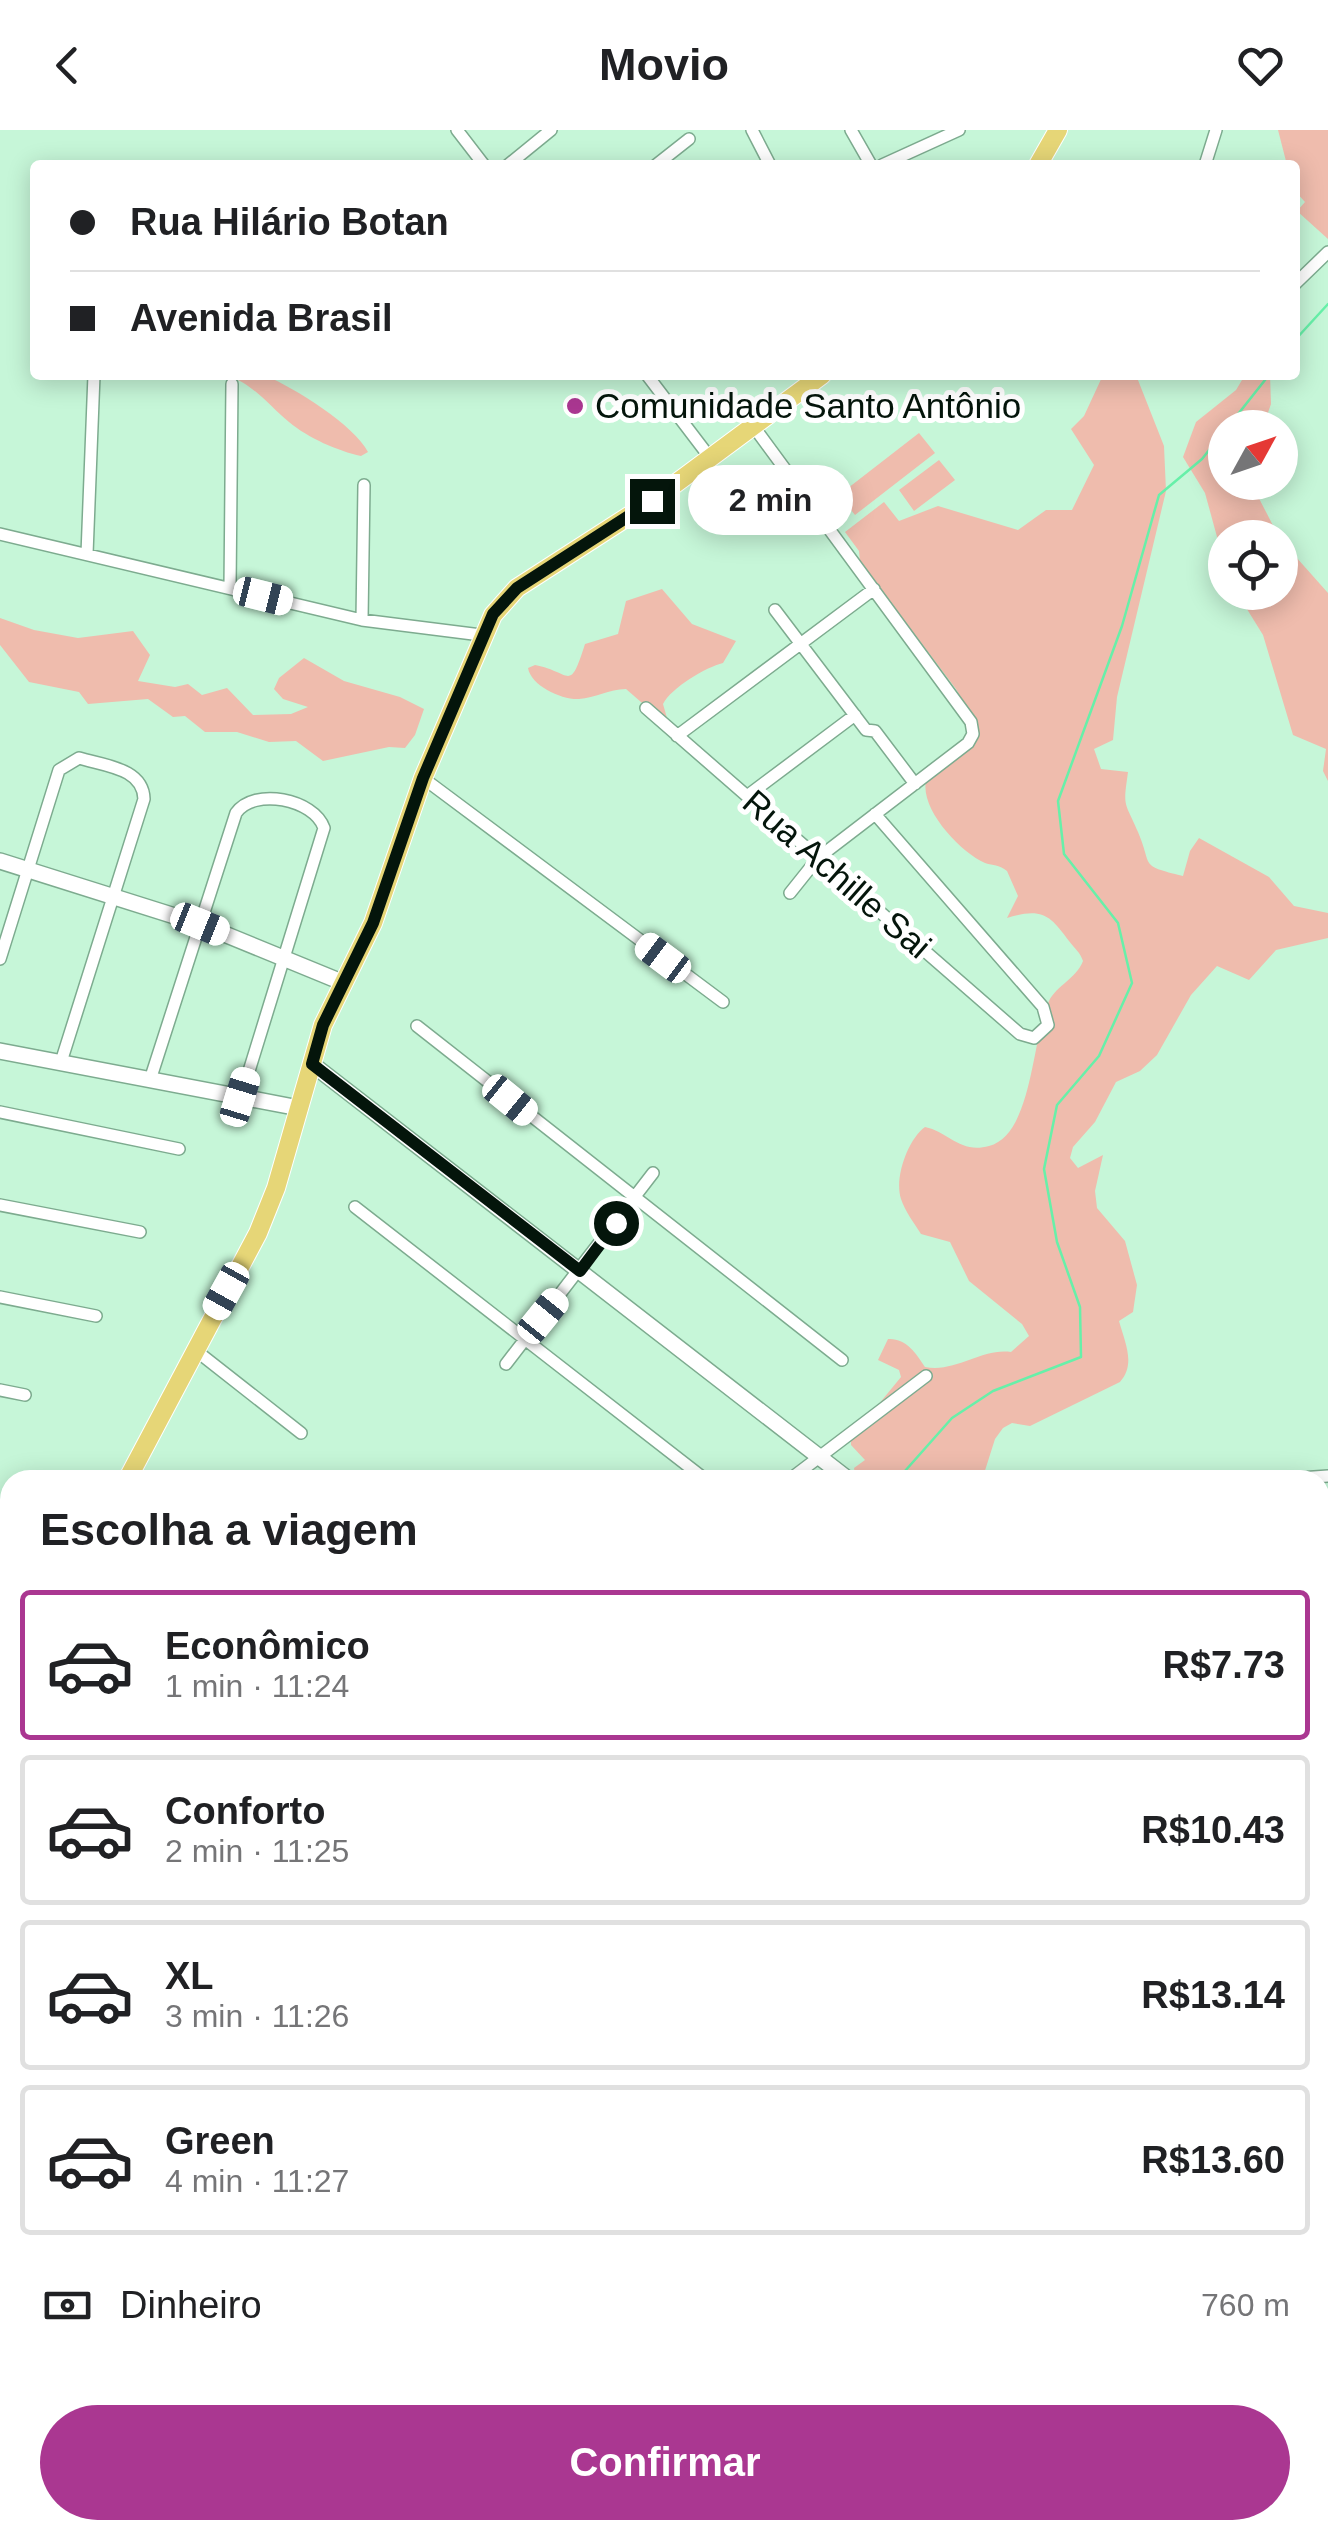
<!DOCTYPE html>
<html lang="pt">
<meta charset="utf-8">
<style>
body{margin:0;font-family:Arial,sans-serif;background:#f2f2f2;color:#202124;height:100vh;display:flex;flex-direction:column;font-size:38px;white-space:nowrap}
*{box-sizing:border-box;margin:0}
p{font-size:32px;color:#757577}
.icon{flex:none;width:55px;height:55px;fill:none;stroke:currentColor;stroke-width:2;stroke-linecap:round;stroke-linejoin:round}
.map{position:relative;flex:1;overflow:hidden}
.drawer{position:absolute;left:0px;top:1340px;width:1330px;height:1070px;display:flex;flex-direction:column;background:#fff;border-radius:30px 30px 0 0;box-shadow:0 5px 25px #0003}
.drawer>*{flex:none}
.guide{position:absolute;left:30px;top:30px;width:1270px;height:220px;border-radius:10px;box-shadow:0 5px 25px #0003;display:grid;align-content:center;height:220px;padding:0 40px;background:#fff}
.needle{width:65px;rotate:50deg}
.tools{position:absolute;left:1208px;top:280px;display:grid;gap:20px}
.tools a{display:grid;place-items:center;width:90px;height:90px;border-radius:50%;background:#fff;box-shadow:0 5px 25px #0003;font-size:50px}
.end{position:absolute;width:45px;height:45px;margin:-22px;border:12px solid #04150b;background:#fff;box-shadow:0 0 0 5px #fff}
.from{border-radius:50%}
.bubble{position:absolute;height:70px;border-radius:35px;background:#fff;box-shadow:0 5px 25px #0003;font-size:32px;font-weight:700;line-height:70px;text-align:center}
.car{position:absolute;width:30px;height:60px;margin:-30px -15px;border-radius:12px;box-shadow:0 0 8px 2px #0007;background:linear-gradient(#fff 24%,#345 0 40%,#fff 0 76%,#345 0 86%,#fff 0)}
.guide b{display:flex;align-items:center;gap:35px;height:95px;font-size:38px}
.guide b+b{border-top:2px solid #e0e0e0}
.guide i{width:25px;height:25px;background:#202124}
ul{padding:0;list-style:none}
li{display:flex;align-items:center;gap:30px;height:150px;margin:0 20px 15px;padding:0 20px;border:5px solid #e0e0e0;border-radius:10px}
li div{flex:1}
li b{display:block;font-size:38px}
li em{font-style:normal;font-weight:700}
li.active{border-color:#aa3791}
li>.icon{width:90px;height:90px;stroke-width:1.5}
h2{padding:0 40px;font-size:45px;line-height:120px}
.pay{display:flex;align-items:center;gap:25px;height:110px;padding:0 40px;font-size:38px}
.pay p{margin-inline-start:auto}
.action{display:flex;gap:20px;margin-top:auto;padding:20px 40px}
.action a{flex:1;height:115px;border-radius:60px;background:#aa3791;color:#fff;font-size:40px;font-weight:700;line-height:115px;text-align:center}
header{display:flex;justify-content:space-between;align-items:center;height:130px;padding:0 40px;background:#fff;font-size:45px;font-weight:700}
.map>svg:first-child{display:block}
</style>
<header><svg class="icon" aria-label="back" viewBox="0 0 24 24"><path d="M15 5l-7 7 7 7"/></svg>Movio<svg class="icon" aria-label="heart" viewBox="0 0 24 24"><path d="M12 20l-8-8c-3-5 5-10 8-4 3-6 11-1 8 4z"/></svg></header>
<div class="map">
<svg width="1328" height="2410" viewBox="0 0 1328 2410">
<rect width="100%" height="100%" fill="#c6f6d8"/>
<path fill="#efbcad" d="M1278,0H1328V109L1297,81L1305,72L1295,61V35H1287Z
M226,245C238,245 255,242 266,246C295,258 354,295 368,322L361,326C338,321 308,308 289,292C268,275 254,254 226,245Z
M1103,245H1136L1164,316L1166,361L1117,567L1113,610L1094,619L1101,639L1128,642C1123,678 1124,670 1138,702C1153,737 1138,735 1183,746L1190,721L1199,708L1269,747L1294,776L1328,783V808L1276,820L1249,850L1217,836L1191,865L1157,925L1140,941L1116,952L1095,992L1073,1017L1070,1028L1078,1038L1103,1025L1095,1061L1097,1078L1125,1111L1137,1155L1133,1182L1119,1191C1125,1213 1136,1234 1120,1252L1030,1296L1012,1293L1003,1298L995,1309L982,1350H856L854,1338L865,1330L851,1315V1308L901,1247L899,1240L878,1230L888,1209C906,1208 916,1223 925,1237C956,1243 981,1218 1011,1222L1029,1206L1022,1194L969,1151L950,1112L921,1104C914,1093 905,1081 901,1069C894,1048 908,1009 925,997C949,1002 960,1024 989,1016C1033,1005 1032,906 1049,871C1057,855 1076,849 1083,831C1080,822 1075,819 1069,811C1050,785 1042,777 1007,788L1018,766L1007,741C998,734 994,736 985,733C960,722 920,679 926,651L973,611L975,593L956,559L860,432L859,421L845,402L884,372L899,391L938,376L1018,400L1046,380H1072L1094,335L1071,299L1084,286Z
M1245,245H1270L1271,274L1263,297L1225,298V352L1251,353L1279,407L1225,408V436L1205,363L1183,327L1196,292L1236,260Z
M919,303L935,323L855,385L839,365Z
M939,330L955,350L914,381L899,360Z
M1280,409L1328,463V651L1323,641L1326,619L1293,605L1263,505L1237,463L1280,462Z
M662,459L692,494L736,511L723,533C706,537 671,558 663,574L667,588L664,592L626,559C609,559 595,568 579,569C562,570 531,556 528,538L535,535C572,542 569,564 585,514L618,504L626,471Z
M0,488L34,500L78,508L133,501L150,525L138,551L175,557L188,554L202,565L227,558L253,585L291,584L308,577L283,569L274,559L279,548L304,528L344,551L400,567L424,579L415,605L405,618L389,617L323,631L296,611L269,612L237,602H205L185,586L173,587L148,569L88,574L79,562L29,552L0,515Z
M1320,1431H1328V1582L1320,1581Z
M10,1675V1792H0V1678Z"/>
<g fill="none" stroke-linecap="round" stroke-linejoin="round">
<path stroke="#67f0a9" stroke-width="2.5" d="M1295,210L1328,174
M1227,298L1269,245
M897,1350L952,1288L993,1261L1081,1227L1080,1177L1057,1112L1044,1039L1057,975L1099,926L1132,853L1118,793L1064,724L1058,671L1122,496L1159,365L1202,329L1225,300"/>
<g stroke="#7dab8f" stroke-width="14">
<path id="street" d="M457,0L484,35
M752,0L770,35
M851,0L871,35
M508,35L551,0
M656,35L689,9
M882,35L959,0
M1205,35L1216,0
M1295,154L1328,122
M647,245L711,329
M754,297L971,592L973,604L968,613L818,728L790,763
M0,404L362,490L481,505
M87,424L94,245
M230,458L232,254
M775,480L866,600L875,601L915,654
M362,490L364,355
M646,578L1020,904L1034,908L1048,895L1043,877L875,684
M677,606L874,459
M423,648L723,872
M747,666L855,585
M0,829L59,640L79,628C105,636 143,638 144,669L61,932
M417,896L842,1230
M150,950L236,683C254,657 314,669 324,698L241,967
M0,982L179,1019
M0,1075L140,1102
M355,1077L706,1350
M0,1167L96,1186
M194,1219L301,1303
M506,1234L653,1043
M0,1260L25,1265
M1300,1348L1328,1346
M789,1350L926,1246
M0,1792H10
M0,1883H10
M1320,1898L1328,1900
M0,1974H10
M0,2064H10
M0,2156H10
M0,2377L10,2379
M146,2400L210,2410"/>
</g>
<g stroke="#7dab8f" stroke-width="18">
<path id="secondary" d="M0,731L200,794L344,853
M0,921L299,978
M312,934L849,1350
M1320,1595L1328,1596"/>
</g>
<g stroke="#fff" stroke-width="20">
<path id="primary" d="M1038,35L1058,0
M127,1350L258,1103L276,1058L323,895L373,793L423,648L493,485L517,458L652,371L822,245
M0,1497L10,1490"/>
</g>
<use href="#street" stroke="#fff" stroke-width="11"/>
<use href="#secondary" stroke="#fff" stroke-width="15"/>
<use href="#primary" stroke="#e6d677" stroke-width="18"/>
</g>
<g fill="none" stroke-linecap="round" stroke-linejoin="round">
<path stroke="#04150b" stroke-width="12" d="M616,1093L580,1141L312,934L323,895L373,793L423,648L493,484L517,458L652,371"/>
</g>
<circle fill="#aa3791" stroke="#fff" stroke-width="4" cx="575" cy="276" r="10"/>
<g text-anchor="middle" stroke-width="10" stroke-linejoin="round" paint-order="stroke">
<g font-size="35" fill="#04150b" stroke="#fff" text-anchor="start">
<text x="595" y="288">Comunidade Santo Antônio</text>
</g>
<g font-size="35" fill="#04150b" stroke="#fff">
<text transform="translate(837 744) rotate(41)" y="12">Rua Achille Sai</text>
</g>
</g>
</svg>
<div class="tools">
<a><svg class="needle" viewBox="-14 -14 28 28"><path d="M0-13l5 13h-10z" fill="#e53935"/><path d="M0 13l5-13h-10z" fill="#757577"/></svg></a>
<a><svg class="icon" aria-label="locate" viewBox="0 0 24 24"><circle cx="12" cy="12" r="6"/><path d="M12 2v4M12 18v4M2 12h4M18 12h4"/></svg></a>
</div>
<i class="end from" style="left:616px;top:1093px"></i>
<i class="end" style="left:652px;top:371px"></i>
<div class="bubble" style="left:688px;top:335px;width:165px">2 min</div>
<i class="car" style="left:263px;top:466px;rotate:104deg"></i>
<i class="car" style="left:200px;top:794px;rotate:112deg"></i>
<i class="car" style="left:663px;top:828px;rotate:307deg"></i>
<i class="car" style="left:240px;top:967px;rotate:17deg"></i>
<i class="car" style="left:510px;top:970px;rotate:129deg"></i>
<i class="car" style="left:226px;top:1161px;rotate:209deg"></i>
<i class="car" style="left:543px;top:1186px;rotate:39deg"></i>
<div class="guide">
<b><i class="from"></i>Rua Hilário Botan</b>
<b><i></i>Avenida Brasil</b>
</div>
<section class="drawer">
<h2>Escolha a viagem</h2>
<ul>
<li class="active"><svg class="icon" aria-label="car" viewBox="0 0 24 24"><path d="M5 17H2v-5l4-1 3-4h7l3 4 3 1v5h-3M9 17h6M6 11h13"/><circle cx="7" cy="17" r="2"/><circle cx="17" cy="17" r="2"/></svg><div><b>Econômico</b><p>1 min · 11:24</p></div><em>R$7.73</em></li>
<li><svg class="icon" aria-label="car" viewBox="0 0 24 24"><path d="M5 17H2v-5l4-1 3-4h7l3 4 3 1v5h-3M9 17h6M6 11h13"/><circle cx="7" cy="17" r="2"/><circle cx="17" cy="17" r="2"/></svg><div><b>Conforto</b><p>2 min · 11:25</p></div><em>R$10.43</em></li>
<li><svg class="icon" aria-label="car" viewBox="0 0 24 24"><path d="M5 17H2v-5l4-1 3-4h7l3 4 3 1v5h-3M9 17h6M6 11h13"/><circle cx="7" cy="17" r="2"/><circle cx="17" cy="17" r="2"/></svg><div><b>XL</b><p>3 min · 11:26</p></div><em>R$13.14</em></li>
<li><svg class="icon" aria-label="car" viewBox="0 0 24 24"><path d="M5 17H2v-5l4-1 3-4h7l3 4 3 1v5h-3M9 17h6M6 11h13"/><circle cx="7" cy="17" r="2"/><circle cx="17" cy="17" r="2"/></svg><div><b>Green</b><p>4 min · 11:27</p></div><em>R$13.60</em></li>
</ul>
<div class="pay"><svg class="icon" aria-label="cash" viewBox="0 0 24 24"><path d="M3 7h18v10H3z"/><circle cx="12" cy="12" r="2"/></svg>Dinheiro<p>760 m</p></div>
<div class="action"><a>Confirmar</a></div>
</section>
</div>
